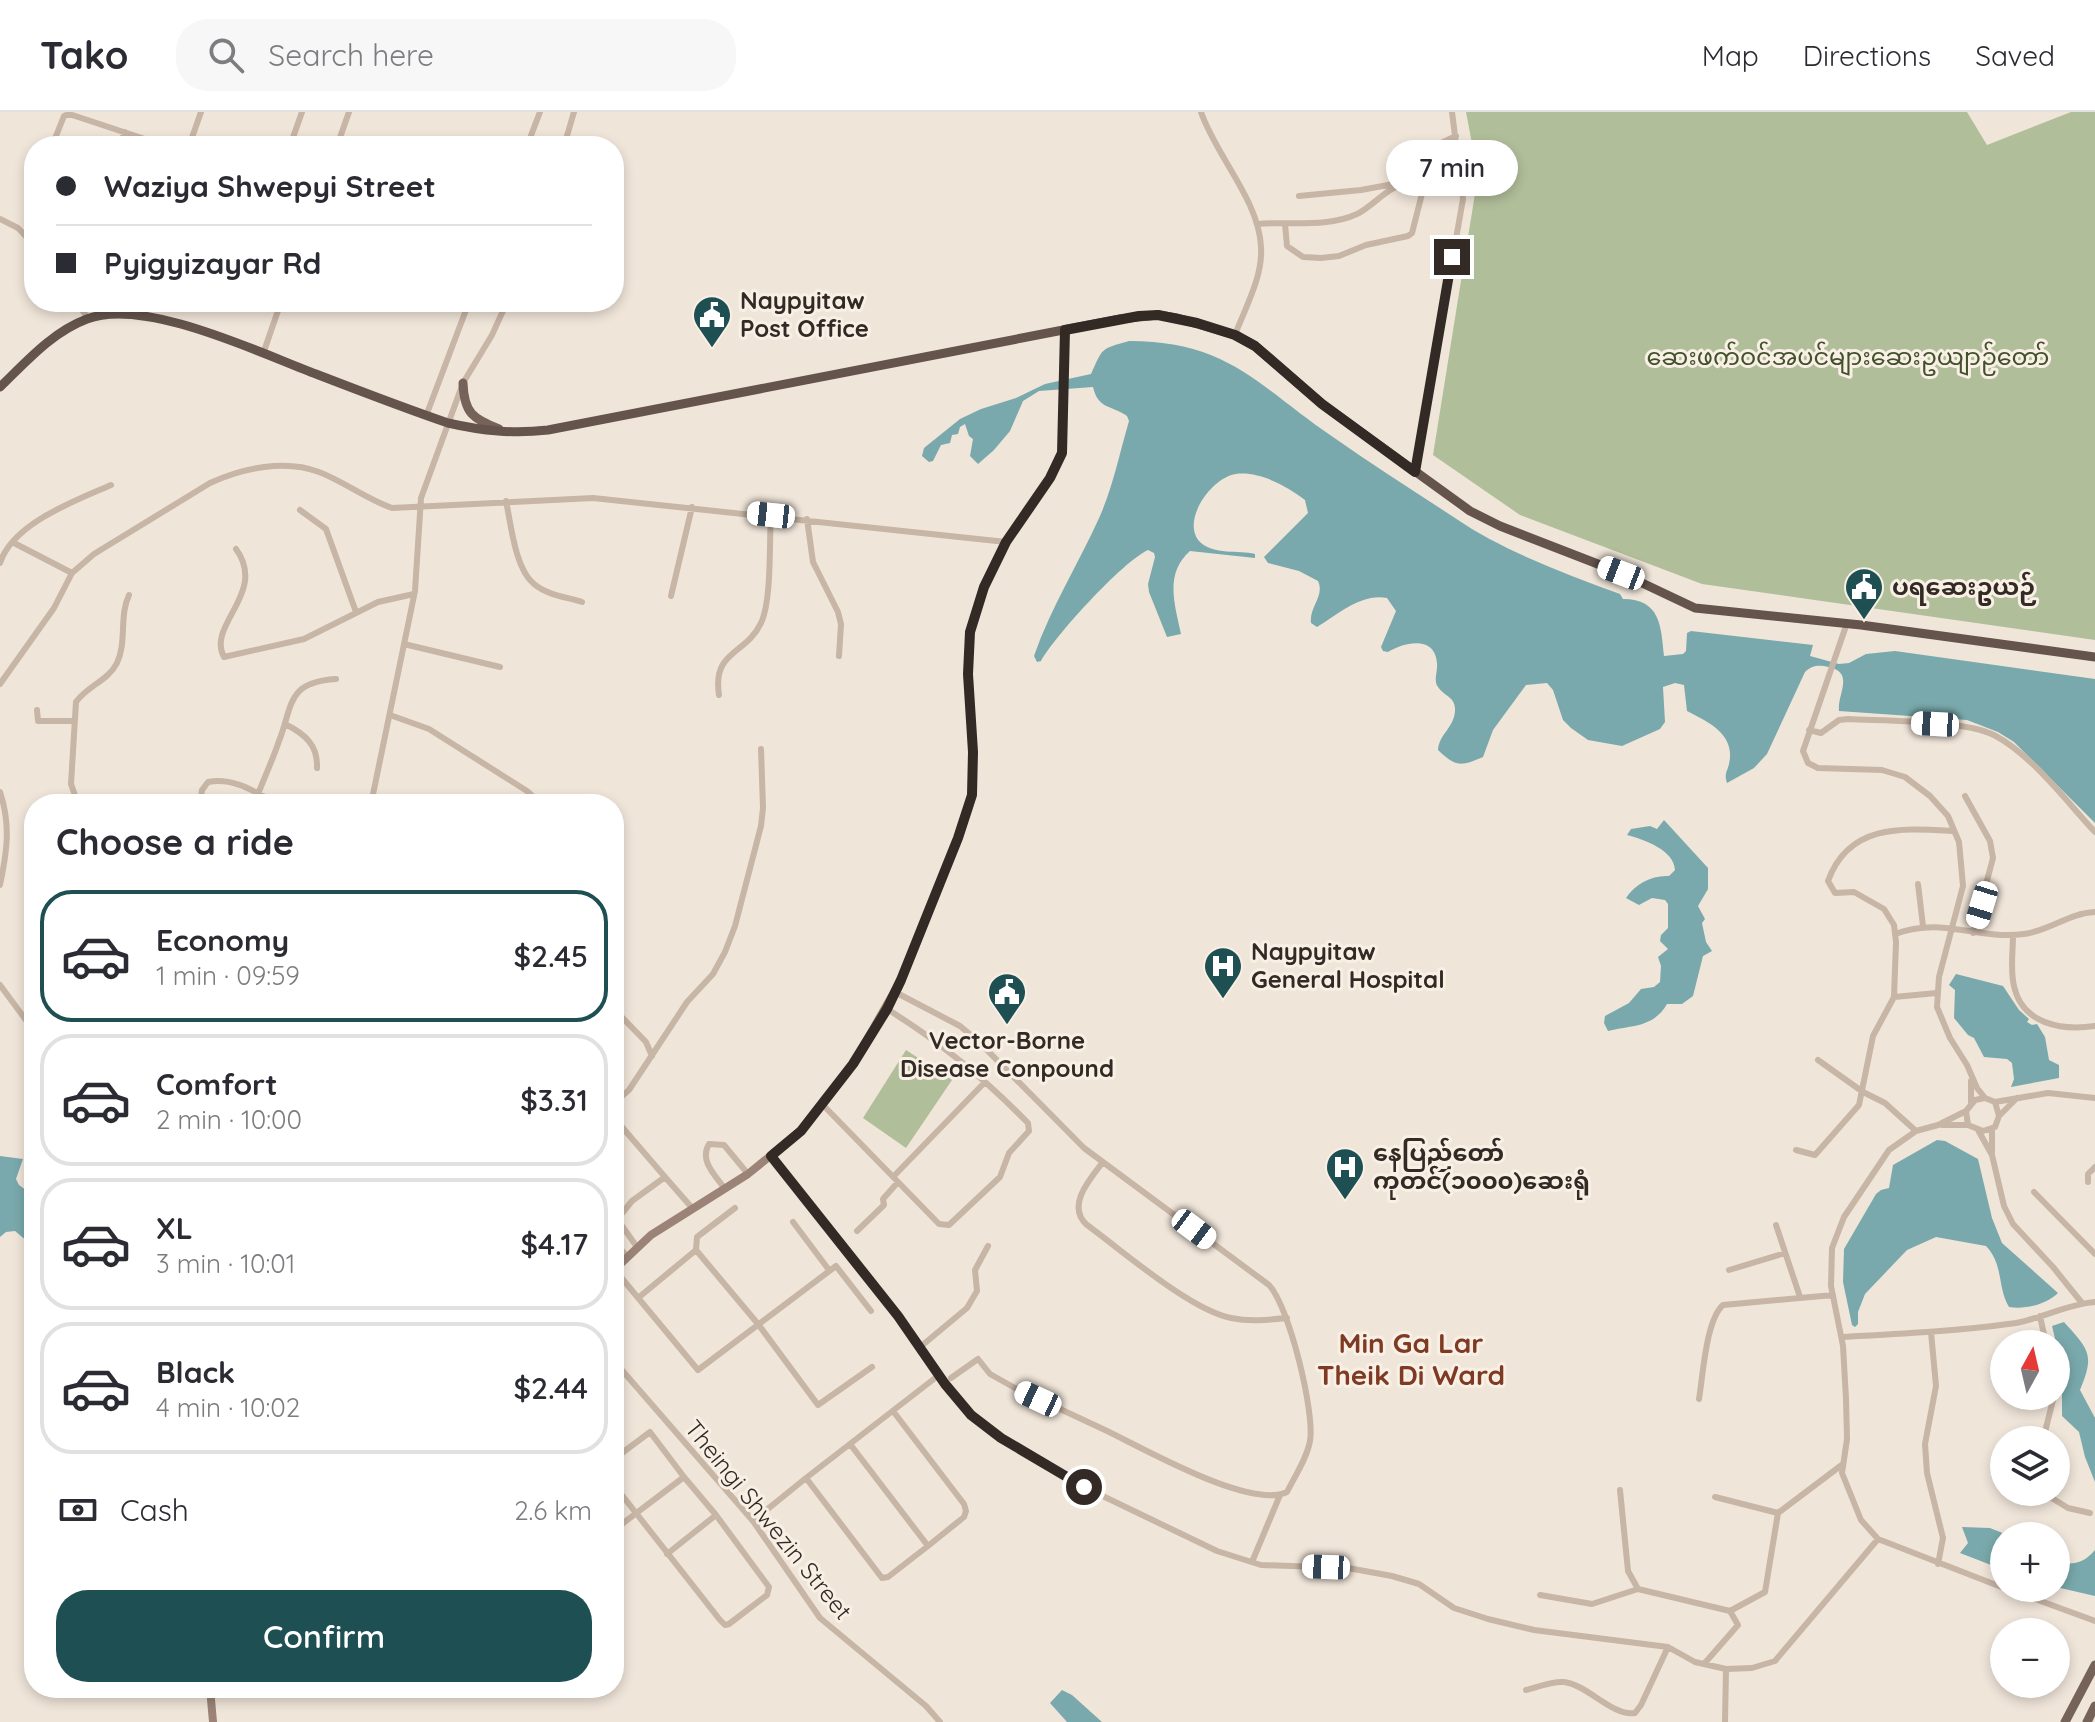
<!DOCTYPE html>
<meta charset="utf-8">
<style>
body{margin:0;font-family:Quicksand,"Noto Sans Myanmar",sans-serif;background:#f7f7f7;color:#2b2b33;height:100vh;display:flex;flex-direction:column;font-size:30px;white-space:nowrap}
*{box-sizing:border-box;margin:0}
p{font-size:26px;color:#7c7c81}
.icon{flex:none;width:44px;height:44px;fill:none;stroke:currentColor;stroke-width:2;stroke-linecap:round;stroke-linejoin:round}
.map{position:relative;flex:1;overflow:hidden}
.drawer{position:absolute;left:24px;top:682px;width:600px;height:904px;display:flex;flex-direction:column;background:#fff;border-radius:32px;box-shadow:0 4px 12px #0003}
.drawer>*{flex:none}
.hud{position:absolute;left:24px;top:24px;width:600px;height:176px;border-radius:32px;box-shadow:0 4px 12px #0003;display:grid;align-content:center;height:176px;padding:0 32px;background:#fff}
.needle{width:52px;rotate:8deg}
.tools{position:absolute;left:1990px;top:1218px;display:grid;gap:16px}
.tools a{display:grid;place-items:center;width:80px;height:80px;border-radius:50%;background:#fff;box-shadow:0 4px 12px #0003;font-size:40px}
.end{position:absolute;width:36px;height:36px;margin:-18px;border:10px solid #332a26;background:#fff;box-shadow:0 0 0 4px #fff}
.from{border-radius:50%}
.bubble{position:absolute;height:56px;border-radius:28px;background:#fff;box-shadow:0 4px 12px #0003;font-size:26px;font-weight:600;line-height:56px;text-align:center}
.car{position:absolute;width:24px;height:48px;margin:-24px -12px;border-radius:10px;box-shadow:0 0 6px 2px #0007;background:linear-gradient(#fff 24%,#345 0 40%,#fff 0 76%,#345 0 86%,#fff 0)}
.hud b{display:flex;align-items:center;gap:28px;height:76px;font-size:30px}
.hud b+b{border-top:2px solid #e1e1e2}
.hud i{width:20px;height:20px;background:#2b2b33}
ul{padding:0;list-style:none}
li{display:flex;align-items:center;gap:24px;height:132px;margin:0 16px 12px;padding:0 16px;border:4px solid #e1e1e2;border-radius:32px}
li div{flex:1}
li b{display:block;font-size:30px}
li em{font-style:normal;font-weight:600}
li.on{border-color:#1e4f53}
li>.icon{width:72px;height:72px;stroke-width:1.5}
h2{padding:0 32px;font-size:36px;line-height:96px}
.pay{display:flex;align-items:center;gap:20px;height:88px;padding:0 32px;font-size:30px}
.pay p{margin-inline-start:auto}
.action{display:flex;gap:16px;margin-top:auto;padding:16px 32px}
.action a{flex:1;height:92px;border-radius:32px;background:#1e4f53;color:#fff;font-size:32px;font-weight:600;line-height:92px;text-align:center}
header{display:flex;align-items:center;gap:48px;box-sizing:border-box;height:112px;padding:0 40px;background:#fff;border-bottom:2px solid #e1e1e2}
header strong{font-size:38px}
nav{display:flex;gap:44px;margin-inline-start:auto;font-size:28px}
.search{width:560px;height:72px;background:#f7f7f7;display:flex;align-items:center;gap:20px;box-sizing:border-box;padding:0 28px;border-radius:32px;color:#7c7c81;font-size:30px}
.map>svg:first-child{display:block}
</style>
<header>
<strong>Tako</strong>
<div class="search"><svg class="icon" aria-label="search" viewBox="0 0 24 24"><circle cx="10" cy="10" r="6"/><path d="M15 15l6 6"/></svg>Search here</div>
<nav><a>Map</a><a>Directions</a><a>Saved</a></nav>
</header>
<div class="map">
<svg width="2095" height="1610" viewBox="0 0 2095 1610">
<rect width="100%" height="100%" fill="#f0e5d9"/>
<path fill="#b1be9a" d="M1466,0H1967L1987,33L2071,0H2095V528L1702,472L1520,403L1433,343L1478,63Z
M906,938L952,968L906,1036L863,1006Z"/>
<path fill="#79a9ac" d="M1129,229C1229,229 1258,274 1333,325C1373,353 1414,379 1455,406C1505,440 1564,461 1620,482L1623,487C1661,487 1661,515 1664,544L1683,542L1686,539L1687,521L1691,519L1813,533L1810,544L1839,552L1849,551L1866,542L1895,539L2095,567V711L2014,630L1998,620L1967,608L1839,599C1837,582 1855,561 1829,555C1818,553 1813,553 1805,560L1767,642L1754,656L1727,671C1724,662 1727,660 1729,652C1736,622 1708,610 1687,599L1684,573L1675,571L1663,575L1665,610L1660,617L1622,634L1588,628L1571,616L1563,608L1553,578L1547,571L1526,573L1493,618L1483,645C1461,654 1457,656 1438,638C1439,622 1454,616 1455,599C1456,585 1445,585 1438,575C1433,569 1438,559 1437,551C1435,523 1404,530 1388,540L1383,539L1381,535L1396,499L1387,486C1362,481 1338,502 1317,515L1311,511C1309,495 1325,484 1318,469L1299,459L1268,451L1264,445L1308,401L1305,388C1287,374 1259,359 1236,362C1212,365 1180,409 1200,430C1213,443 1239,438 1255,442V446L1190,439C1164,462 1175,493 1181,522L1167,525L1149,480L1148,472L1155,445L1154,441L1148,438C1122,450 1055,524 1041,549L1037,550L1034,544C1051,495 1079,451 1100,404C1113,374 1120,340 1129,309L1127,304C1111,293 1098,297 1093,275L1039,279L1023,289L1010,319L994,338L978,352L970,344L973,327L969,324L965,312L960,315L958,322L952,323L950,331L941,333L933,349L929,350L922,344L924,336L960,307L981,297L1016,286L1045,272L1091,262C1103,236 1100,237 1129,229Z
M1664,708L1708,756V777L1698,794L1705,807L1702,811L1706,830L1712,839L1703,844L1693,884L1682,892H1667C1653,916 1632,913 1608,919L1604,911L1605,904L1629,891L1641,877L1654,875L1660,870L1661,854L1658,845L1668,837L1660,829L1661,823L1668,816V792L1665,788L1652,786L1639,793L1626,786C1635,772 1652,763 1669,764L1675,758C1674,738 1645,728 1627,723L1631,717L1650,714L1657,717Z
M1956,862L2003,874L2019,898L2029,907L2027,910L2032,913L2037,912L2045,925L2049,948L2059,953V966L2011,975L2014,967L2012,951L2007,947L1984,945L1974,926L1968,923L1954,906L1955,878L1949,873Z
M1937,1028L1945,1029L1978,1047L1992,1106L2002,1131L2058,1181C2047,1192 2025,1198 2009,1195C1997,1175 2004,1153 1986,1134L1936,1125L1907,1138L1865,1182L1858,1200V1212L1855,1215L1852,1213L1843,1170L1844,1137L1876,1082L1881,1078L1889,1076L1893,1053Z
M0,1044L23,1047L16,1067L19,1073L34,1084V1135L15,1119L6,1120L0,1125Z
M2064,1210C2089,1238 2095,1242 2080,1278L2095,1306V1370L2085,1345L2079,1320L2062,1304V1256L2052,1214Z
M1962,1415L1990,1416L2010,1424H2004V1458L1960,1441L1968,1431Z
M2095,1438V1484L2056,1475V1450C2073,1453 2083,1452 2095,1438Z
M1062,1578L1072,1583L1102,1610H1067L1050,1591Z"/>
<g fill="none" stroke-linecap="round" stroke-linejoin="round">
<path stroke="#c7b5a5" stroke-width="6" d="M1201,0C1216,44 1259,88 1261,135C1263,165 1245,196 1235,223
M52,34L64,4L69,2L166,34
M119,34L125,20
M189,34L201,0
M290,34L302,0
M337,34L349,0
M527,34L540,0
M564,34L574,0
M34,80L31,89L34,101
M1299,84L1361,78L1399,71
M0,107L18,116L34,133
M1258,112C1289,109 1327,116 1357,102C1374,94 1391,70 1411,72
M1285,112L1287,134L1303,145L1321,146L1339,144L1366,133L1408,124L1412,121L1425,70L1441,31L1456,24
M76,190L88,206
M129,204L134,190
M263,242L281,190
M426,304L469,190
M1415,360L1463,87L1452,0
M506,389C511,412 515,457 534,472C547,483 566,485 582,490
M300,398L326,417L356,500
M807,407L813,450L838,500L841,512L839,544
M14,431L72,461
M236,437C268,481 206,513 224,545L304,527L378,490L414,482
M0,451C13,411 75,389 111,373
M671,484L692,395
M1847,511L1803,639L1808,651L1818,656L1882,658L1905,665L1930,684L1948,704L1959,730L1963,774L1939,865L1937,895L1950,926L1967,953L1977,976L1985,986L1995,990L1999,1004L1995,1015L1983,1019L1968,1013L1966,999L1975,988L1985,986
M404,532L500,555
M0,572L54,496L72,461L94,442L210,371C243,356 285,347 319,360C345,370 366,387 392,396L593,386L1006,430
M719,583C712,538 746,543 761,511C772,488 769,430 771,403
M37,598L38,609H74
M390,603L429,617L527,679L541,692
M285,612C305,622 318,633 317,656
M1809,618L1821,621L1839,608L1848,607C1884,609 1964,608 1994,623C2032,643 2066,689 2095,720
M0,680C11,713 7,740 0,773
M258,682C265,664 273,647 279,629C293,594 286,570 336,567
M1965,684L1990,729L1993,746L1973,821
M78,692L71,672L76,590C87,574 108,569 117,551C127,530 119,504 129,483
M200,692L202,678L208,670C234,665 255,680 278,692
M371,692L415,479L421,386L463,271L492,223L507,190
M1918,772L1923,814
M1895,822C1943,804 1976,828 2024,822C2049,819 2069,801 2095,800
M2013,823C2013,840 2010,858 2014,874C2022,912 2062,919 2095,914
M0,873L34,919
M895,880L960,914L979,930L1084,1036L1269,1173C1289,1194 1315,1300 1310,1329C1307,1346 1295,1364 1287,1380C1250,1398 1141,1335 1105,1318C1075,1304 1045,1290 1015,1276L990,1262L978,1247L951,1266
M1894,885L1937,881
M614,897L646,930L652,944
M1818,948L1863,980L1885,991L1916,1019
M1995,990L2048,981L2095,986
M614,991L629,978L687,890L713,862L725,840L735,814L761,714L763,696L761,637
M1971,991V969
M822,992L939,1112L949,1113L1000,1065L1009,1041L1029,1019L1028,1011C985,967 939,929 887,897
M2000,1003L2017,986
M1942,1013H1968
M622,1015L665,1065L632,1089L619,1105L620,1111L637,1135
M1978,1018L1992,1043L2004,1094L2013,1112L2053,1155L2082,1191
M1992,1018V1040
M1796,1038L1815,1043L1859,993L1873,924L1894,885L1896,830L1894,813L1884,797L1854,780L1835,781L1828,769C1849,711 1903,716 1954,719
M771,1044L898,1204L945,1272L971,1303L1001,1326L1084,1375L1217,1439L1261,1453L1348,1456L1392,1464L1419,1472L1454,1496L1488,1507L1534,1518L1668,1535L1695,1550L1726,1557L1752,1556L1775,1549L1878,1427L2004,1476
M1103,1050C1089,1068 1066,1094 1087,1113C1123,1139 1190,1198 1231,1206C1250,1210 1268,1208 1287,1206
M665,1065L693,1097
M893,1065L985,970
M2088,1070V1062L2095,1055
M725,1077C715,1063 699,1049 709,1032L724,1033L748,1062
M2034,1080L2095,1142
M793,1110L829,1158
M1776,1113L1800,1185
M857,1119L884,1093L883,1087L898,1070
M614,1130L627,1144
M696,1138L758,1212L818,1293L872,1255
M615,1158L698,1258L836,1154L871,1199
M1729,1158L1785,1141
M638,1186L696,1138L697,1125L735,1096
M2040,1204L2046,1232
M1931,1220L1936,1274L1925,1332L1927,1361L1943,1426L1938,1452
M1842,1225C1900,1222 1959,1219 2016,1211C2043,1206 2068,1192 2095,1190
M919,1236L967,1196L977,1179L975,1158L988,1134
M614,1249L753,1409L820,1506L926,1594L940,1610
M1699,1287C1703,1263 1706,1208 1723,1193L1833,1183
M2043,1328L2054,1284
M850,1332L928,1434L964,1405L966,1399L964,1392L893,1299
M614,1347L650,1320L684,1365L614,1418
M806,1366L939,1263
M614,1373L720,1508L725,1513L729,1512L767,1483L769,1475L716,1403L684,1365
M1620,1378L1628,1459L1638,1477L1730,1499L1738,1513L1704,1552
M2042,1380L2068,1396L2090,1401
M1715,1385L1778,1401
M753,1409L806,1366L882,1466L888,1465L928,1434
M1878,1427L1861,1408L1842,1361L1847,1327L1846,1287L1843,1234L1831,1174L1832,1136L1844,1105L1889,1038L1916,1019L1938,1013L1966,999
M667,1442L716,1403
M1252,1450L1280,1383
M2005,1476L2095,1509
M1540,1483L1592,1492L1638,1477
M1730,1499L1765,1480L1778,1401L1843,1352
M1526,1578C1538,1575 1552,1569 1564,1570C1588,1573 1613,1605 1635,1601L1641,1593L1668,1535
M1725,1610L1726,1557"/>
<path stroke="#9b8477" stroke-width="8" d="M614,1158L651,1123L748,1062L801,1019L853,952L901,868L958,726L972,683L973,640L968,562L970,520L984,475L1006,430L1050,366L1062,341L1065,218
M210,1576L213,1610"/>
<path stroke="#756258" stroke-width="9" d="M463,271C464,301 473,307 499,317
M2065,1610L2095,1553
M2087,1610L2095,1594"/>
<path stroke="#64544b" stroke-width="9" d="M0,275C26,250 52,220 87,207C144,185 260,241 316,262C360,279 404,296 448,311C483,319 513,322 548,318L1120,207L1158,203L1177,206L1235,223L1255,234L1322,292L1470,399L1500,414L1621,461L1695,496L1861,513L2095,545"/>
</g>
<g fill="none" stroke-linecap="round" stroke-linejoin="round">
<path stroke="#332a26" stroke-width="10" d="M1084,1375L1001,1326L971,1303L945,1272L898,1204L771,1044L801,1019L853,952L887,897L901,868L958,726L972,683L973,640L968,562L970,520L984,475L1006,430L1050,366L1062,341L1065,218L1139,204L1158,203L1197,211L1235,223L1255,234L1322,292L1415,360L1452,145"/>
</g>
<defs>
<g id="civic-pin" transform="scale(2)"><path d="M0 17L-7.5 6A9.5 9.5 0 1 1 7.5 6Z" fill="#1e4f53" stroke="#f8efe5"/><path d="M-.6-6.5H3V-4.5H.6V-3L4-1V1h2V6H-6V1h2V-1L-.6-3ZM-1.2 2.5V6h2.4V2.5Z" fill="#fff"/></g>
<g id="hospital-pin" transform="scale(2)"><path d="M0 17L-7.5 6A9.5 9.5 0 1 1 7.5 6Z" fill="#1e4f53" stroke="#f8efe5"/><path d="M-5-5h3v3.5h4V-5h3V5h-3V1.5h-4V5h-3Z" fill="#fff"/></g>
</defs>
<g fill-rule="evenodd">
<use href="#civic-pin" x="712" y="203"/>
<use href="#civic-pin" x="1864" y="475"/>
<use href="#hospital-pin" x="1223" y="854"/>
<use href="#civic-pin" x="1007" y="880"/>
<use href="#hospital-pin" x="1345" y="1055"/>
</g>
<g text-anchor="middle" stroke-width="6" stroke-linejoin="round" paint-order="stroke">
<g font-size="24" font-weight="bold" fill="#332a26" stroke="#f8efe5" text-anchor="start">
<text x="740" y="197">Naypyitaw<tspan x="740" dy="28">Post Office</tspan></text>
<text x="1892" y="483">ပရဆေးဥယဉ်</text>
<text x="1251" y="848">Naypyitaw<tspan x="1251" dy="28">General Hospital</tspan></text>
<text x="1007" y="937" text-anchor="middle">Vector-Borne<tspan x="1007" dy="28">Disease Conpound</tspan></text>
<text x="1373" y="1049">နေပြည်တော်<tspan x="1373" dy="28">ကုတင်(၁၀၀၀)ဆေးရုံ</tspan></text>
</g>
<g font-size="24" fill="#42502b" stroke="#f8efe5">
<text x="1848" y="253">ဆေးဖက်ဝင်အပင်များဆေးဥယျာဉ်တော်</text>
</g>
<g font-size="24" fill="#332a26" stroke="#f8efe5">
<text transform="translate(768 1408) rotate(51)" y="8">Theingi Shwezin Street</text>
</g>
<g font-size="28" font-weight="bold" fill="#7f3a23" stroke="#f8efe5">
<text x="1411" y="1241">Min Ga Lar<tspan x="1411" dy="32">Theik Di Ward</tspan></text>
</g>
</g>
</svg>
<div class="tools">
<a><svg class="needle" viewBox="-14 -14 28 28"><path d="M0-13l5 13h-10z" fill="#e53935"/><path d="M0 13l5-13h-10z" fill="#7c7c81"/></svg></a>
<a><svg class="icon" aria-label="layers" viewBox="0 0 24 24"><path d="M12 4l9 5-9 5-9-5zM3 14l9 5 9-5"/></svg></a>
<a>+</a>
<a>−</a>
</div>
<i class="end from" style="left:1084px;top:1375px"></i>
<i class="end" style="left:1452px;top:145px"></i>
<div class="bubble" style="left:1386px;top:28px;width:132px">7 min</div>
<i class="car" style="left:771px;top:403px;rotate:276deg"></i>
<i class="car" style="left:1621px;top:461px;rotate:291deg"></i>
<i class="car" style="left:1935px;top:612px;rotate:273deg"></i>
<i class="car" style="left:1982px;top:793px;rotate:197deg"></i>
<i class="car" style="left:1194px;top:1117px;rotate:127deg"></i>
<i class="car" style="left:1038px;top:1287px;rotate:295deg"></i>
<i class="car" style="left:1326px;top:1455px;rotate:272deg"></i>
<div class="hud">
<b><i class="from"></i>Waziya Shwepyi Street</b>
<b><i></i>Pyigyizayar Rd</b>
</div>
<section class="drawer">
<h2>Choose a ride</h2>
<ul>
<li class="on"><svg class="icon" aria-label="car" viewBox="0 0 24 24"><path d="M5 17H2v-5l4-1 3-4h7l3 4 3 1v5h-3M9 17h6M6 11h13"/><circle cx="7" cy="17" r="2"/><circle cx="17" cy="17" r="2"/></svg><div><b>Economy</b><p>1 min · 09:59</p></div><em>$2.45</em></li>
<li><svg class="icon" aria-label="car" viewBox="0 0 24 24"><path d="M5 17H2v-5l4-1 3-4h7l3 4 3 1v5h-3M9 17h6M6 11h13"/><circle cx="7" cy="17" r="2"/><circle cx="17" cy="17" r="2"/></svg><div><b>Comfort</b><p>2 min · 10:00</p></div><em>$3.31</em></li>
<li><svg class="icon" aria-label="car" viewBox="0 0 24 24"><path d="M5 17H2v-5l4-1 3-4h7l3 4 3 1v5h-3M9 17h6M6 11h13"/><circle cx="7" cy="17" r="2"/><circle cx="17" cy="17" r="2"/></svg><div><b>XL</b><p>3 min · 10:01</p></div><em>$4.17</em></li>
<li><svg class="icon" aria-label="car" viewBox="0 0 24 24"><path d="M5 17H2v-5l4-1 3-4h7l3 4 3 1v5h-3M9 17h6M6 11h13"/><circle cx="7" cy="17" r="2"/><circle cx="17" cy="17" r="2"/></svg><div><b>Black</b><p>4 min · 10:02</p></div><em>$2.44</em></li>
</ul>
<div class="pay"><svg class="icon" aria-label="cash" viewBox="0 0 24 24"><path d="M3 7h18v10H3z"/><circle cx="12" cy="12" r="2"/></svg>Cash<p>2.6 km</p></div>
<div class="action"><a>Confirm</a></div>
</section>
</div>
